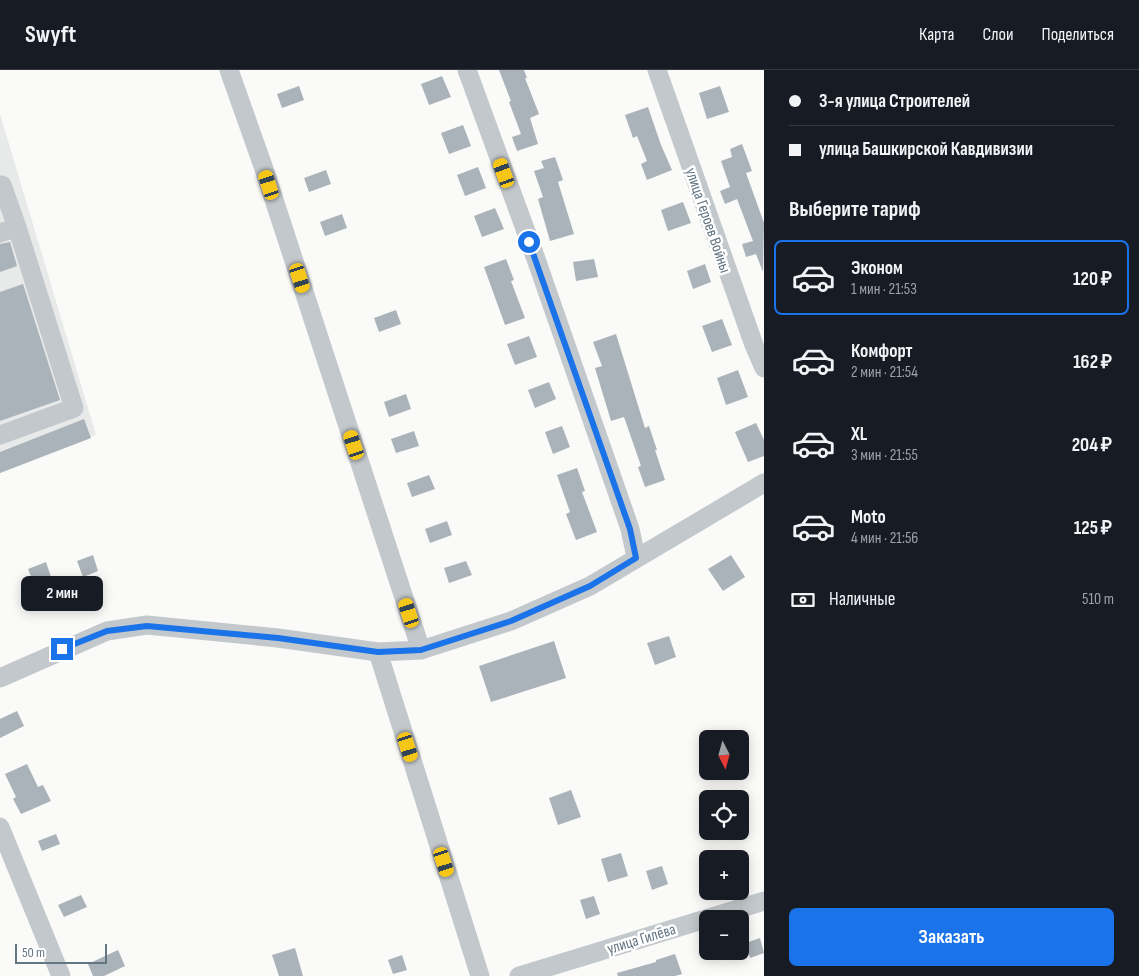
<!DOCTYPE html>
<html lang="ru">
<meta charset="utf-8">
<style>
body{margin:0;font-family:"Sofia Sans Condensed",sans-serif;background:#242831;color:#f1f3f6;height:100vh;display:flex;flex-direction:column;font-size:19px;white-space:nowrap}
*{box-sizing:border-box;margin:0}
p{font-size:16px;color:#9ea1a6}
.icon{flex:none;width:28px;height:28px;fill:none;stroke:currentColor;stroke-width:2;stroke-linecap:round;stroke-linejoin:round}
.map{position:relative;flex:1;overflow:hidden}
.drawer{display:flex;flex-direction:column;background:#171b24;width:375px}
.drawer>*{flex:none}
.hud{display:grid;align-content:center;height:110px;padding:0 25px;background:#171b24}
.needle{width:32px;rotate:174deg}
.buttons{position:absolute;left:699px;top:660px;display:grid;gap:10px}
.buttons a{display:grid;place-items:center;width:50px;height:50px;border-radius:8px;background:#171b24;box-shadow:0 2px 12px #0003;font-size:25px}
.scale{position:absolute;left:15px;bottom:12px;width:92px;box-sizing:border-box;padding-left:5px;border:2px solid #657683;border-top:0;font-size:14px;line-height:18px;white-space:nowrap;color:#657683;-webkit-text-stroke:4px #fff;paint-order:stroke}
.end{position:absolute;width:22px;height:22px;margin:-11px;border:6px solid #1a73e8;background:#fff;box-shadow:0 0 0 2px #fff}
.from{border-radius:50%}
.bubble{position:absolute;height:35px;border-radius:8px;background:#171b24;box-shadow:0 2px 12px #0003;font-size:16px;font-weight:700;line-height:35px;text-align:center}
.car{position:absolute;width:15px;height:30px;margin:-15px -8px;border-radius:6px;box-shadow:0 0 4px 1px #0007;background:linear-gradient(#f5c518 24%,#345 0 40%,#f5c518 0 76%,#345 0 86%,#f5c518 0)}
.hud b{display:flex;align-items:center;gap:18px;height:48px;font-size:19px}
.hud b+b{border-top:1px solid #363941}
.hud i{width:12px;height:12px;background:#f1f3f6}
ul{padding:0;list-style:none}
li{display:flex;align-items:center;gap:15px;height:75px;margin:0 10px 8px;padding:0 15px;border:2px solid transparent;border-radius:8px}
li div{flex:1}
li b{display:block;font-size:19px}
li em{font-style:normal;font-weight:700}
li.current{border-color:#1a73e8}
li>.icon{width:45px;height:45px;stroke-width:1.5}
h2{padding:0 25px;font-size:22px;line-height:60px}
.pay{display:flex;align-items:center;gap:12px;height:55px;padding:0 25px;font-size:19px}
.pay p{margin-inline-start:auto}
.action{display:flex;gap:10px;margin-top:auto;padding:10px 25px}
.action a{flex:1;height:58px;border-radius:8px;background:#1a73e8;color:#fff;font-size:20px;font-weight:700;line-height:58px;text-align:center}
header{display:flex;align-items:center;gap:30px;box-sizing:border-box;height:70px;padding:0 25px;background:#171b24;border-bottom:1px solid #363941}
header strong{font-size:24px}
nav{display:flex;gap:28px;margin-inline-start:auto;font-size:18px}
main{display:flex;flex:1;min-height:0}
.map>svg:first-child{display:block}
</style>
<header>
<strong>Swyft</strong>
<nav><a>Карта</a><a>Слои</a><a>Поделиться</a></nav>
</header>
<main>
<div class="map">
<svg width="764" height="906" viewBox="0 0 764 906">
<rect width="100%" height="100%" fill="#fafaf8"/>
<path fill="#e8e9e9" d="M0,44L96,365L0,403Z"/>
<path fill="#aab3b9" d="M499,0H524L527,8H525L539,44L530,48L538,74L517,81L512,67L521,64L509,32L511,31Z
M442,6L451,27L429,35L421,14Z
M299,16L304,30L282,38L277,24Z
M720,16L729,42L707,49L699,23Z
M648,37L661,75L672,100L647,110L641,94L647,91L637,66L633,68L625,45Z
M463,55L471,76L449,84L441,63Z
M742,74L752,101L746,103L764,153L763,202L756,184L746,187L742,174L753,171L737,129L725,134L720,121L730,117L721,91L732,87L730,79Z
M555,87L563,110L558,112L574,164L550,171L538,129L543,127L534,101L544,98L541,91Z
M478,97L486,118L465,126L457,105Z
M326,100L331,114L309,122L304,108Z
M683,132L691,153L668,161L661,140Z
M495,138L504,159L482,167L474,146Z
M342,144L347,158L325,166L320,152Z
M10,172L17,196L0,202V174Z
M506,189L514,210L511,211L525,248L505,255L484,197Z
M594,189L598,207L576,211L573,192Z
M705,194L711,212L693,219L687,201Z
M23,214L60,330L0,351V222Z
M396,240L401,254L379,262L374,248Z
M722,249L732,275L712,282L702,256Z
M616,264L645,358L649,356L657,380H655L665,410L645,417L638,397L641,396L624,347L611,351L595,298L602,296L593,272Z
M529,266L537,287L515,295L507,274Z
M738,300L748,327L726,335L717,308Z
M549,312L556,329L535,338L528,320Z
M406,324L411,339L389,347L384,332Z
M84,349L91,368L0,403V382Z
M756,353L764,370V386L748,392L735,362Z
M562,356L570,377L553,384L545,362Z
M414,361L419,376L396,383L391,369Z
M577,398L585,421L582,422L597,462L576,470L566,444L570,442L557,405Z
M429,405L435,419L412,427L407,413Z
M447,451L452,465L430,473L425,459Z
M93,485L98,501L83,507L77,491Z
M731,485L745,507L723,521L708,499Z
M466,491L472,505L449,513L444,498Z
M46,492L55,519L35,527L29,512L33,511L28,499Z
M669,566L676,587L655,595L647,573Z
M554,571L566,608L491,632L479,596Z
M17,641L24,656L0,668V649Z
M27,694L38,717L43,715L51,731L21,744L13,729L16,727L5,704Z
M571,720L581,747L558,755L549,728Z
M56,764L60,774L42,781L38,771Z
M621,783L628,806L608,812L601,789Z
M662,796L668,814L652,820L646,801Z
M81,825L87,837L64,847L58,835Z
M594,826L600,844L586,849L580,830Z
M760,868L764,883L750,888L746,873Z
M295,878L303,906H279L272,885Z
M118,880L125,896L104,906H93L88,894Z
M675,884L682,904L675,906H618L617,903L656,892V890Z
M402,885L407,900L393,904L388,890Z"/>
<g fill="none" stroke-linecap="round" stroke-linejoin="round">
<path stroke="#c3c8cc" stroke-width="19" d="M229,0L263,96L421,580
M467,0L536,189L630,459L636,487
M657,0L754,275L764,298
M0,116L2,115L17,157
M0,163L17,157L74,338L0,365
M378,582L480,906
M0,608L107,561L147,555L278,568L378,582L421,580L511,551L590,516L764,413
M0,757L61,906
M519,906L764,831"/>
</g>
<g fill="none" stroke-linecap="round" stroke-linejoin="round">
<path stroke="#1a73e8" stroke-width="6" d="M62,579L107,561L147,556L278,568L378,582L421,580L511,551L590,516L636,488L630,459L529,172"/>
</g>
<g text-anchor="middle" stroke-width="5" stroke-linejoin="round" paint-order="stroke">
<g font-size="16" fill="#657683" stroke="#fff">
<text transform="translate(709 150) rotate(71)" y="6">улица Героев Войны</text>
<text transform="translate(641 868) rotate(-17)" y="6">улица Гилёва</text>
</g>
</g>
</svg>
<div class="buttons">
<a><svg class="needle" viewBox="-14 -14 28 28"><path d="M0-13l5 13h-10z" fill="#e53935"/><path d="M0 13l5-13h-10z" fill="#9ea1a6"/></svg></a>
<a><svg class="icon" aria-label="locate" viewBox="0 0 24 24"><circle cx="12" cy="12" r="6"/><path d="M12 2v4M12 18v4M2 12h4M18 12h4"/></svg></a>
<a>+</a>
<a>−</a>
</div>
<div class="scale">50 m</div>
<i class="end from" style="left:529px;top:172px"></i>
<i class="end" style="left:62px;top:579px"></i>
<div class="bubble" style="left:21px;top:506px;width:82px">2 мин</div>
<i class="car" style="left:504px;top:103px;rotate:340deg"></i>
<i class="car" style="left:269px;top:115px;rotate:342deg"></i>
<i class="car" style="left:300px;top:208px;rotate:162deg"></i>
<i class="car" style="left:354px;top:375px;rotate:342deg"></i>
<i class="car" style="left:409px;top:543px;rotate:342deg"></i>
<i class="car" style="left:408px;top:677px;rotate:162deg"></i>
<i class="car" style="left:444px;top:792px;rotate:162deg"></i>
</div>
<section class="drawer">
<div class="hud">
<b><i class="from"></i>3-я улица Строителей</b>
<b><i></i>улица Башкирской Кавдивизии</b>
</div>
<h2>Выберите тариф</h2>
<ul>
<li class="current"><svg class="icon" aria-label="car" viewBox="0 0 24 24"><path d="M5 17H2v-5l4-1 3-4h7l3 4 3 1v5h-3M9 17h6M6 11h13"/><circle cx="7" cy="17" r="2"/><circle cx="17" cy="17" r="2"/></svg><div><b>Эконом</b><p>1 мин · 21:53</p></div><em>120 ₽</em></li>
<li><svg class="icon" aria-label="car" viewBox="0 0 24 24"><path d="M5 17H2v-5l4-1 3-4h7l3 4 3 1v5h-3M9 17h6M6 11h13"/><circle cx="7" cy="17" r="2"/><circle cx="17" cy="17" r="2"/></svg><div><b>Комфорт</b><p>2 мин · 21:54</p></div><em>162 ₽</em></li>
<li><svg class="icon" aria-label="car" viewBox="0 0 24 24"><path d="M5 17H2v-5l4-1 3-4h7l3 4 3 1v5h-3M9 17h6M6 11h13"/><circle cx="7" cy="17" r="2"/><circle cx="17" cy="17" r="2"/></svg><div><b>XL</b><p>3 мин · 21:55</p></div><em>204 ₽</em></li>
<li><svg class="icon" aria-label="car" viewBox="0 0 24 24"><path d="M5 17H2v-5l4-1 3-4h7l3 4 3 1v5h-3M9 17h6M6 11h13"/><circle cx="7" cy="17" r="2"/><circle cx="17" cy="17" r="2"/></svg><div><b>Moto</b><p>4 мин · 21:56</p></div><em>125 ₽</em></li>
</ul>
<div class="pay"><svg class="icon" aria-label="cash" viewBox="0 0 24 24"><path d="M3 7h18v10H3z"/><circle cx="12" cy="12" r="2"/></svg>Наличные<p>510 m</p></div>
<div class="action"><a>Заказать</a></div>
</section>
</main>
